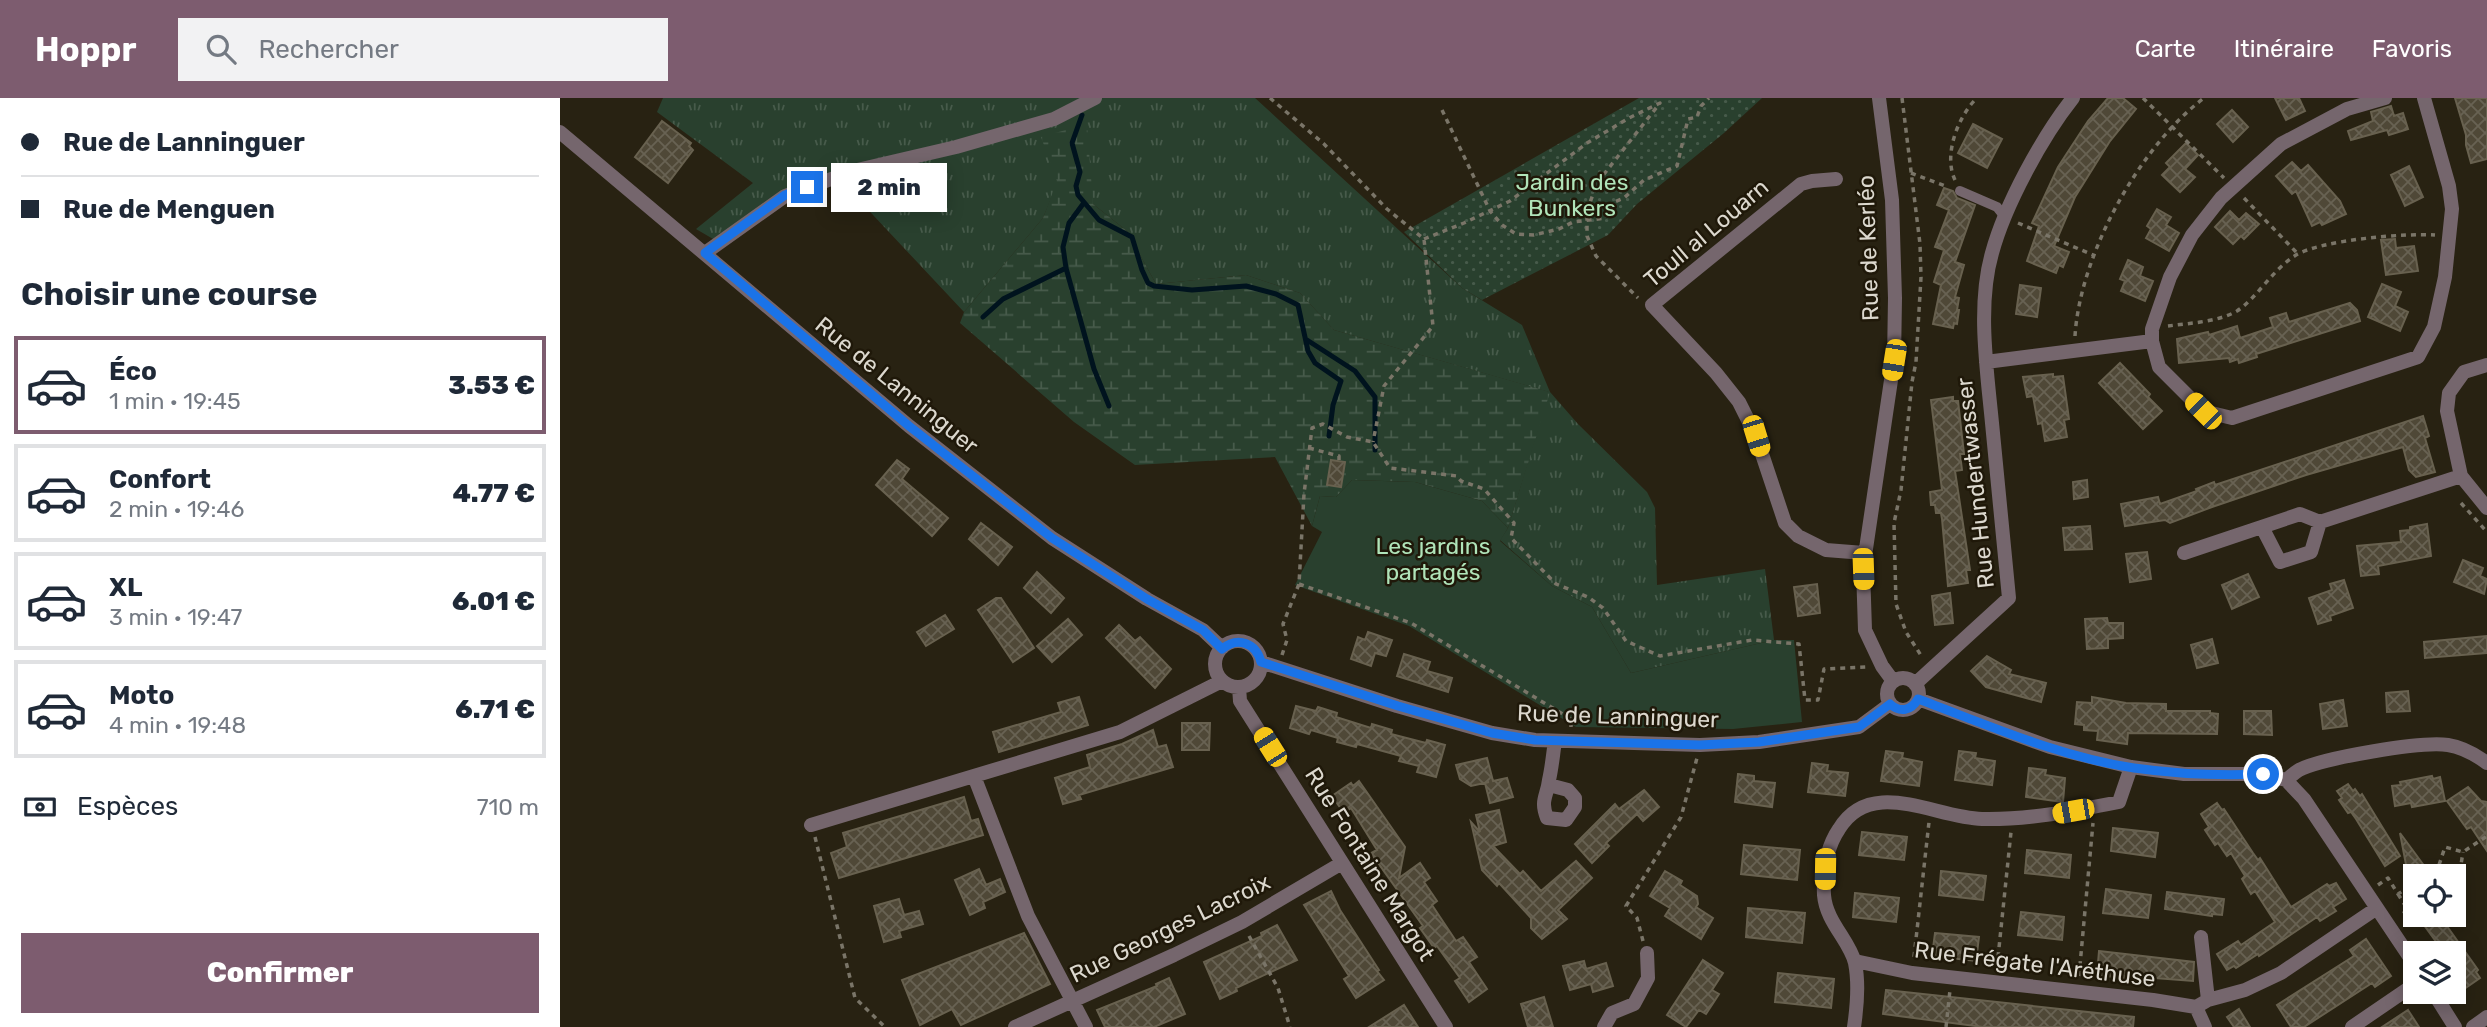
<!DOCTYPE html>
<html lang="fr">
<meta charset="utf-8">
<style>
body{margin:0;font-family:Rubik,sans-serif;background:#f2f2f3;color:#1f2937;height:100vh;display:flex;flex-direction:column;font-size:26px;white-space:nowrap}
*{box-sizing:border-box;margin:0}
p{font-size:23px;color:#747a83}
.icon{flex:none;width:38px;height:38px;fill:none;stroke:currentColor;stroke-width:2;stroke-linecap:round;stroke-linejoin:round}
.map{position:relative;flex:1;overflow:hidden}
.panel{display:flex;flex-direction:column;background:#fff;width:560px}
.panel>*{flex:none}
.banner{display:grid;align-content:center;height:154px;padding:0 21px;background:#fff}
.fabs{position:absolute;left:1843px;top:766px;display:grid;gap:14px}
.fabs a{display:grid;place-items:center;width:63px;height:63px;border-radius:0px;background:#fff;box-shadow:0 4px 18px #0003;font-size:35px}
.end{position:absolute;width:32px;height:32px;margin:-16px;border:9px solid #1a73e8;background:#fff;box-shadow:0 0 0 4px #fff}
.from{border-radius:50%}
.bubble{position:absolute;height:49px;border-radius:0px;background:#fff;box-shadow:0 4px 18px #0003;font-size:23px;font-weight:800;line-height:49px;text-align:center}
.car{position:absolute;width:21px;height:42px;margin:-21px -10px;border-radius:9px;box-shadow:0 0 5px 2px #0007;background:linear-gradient(#f5c518 24%,#345 0 40%,#f5c518 0 76%,#345 0 86%,#f5c518 0)}
.banner b{display:flex;align-items:center;gap:24px;height:66px;font-size:26px}
.banner b+b{border-top:2px solid #e0e1e3}
.banner i{width:18px;height:18px;background:#1f2937}
ul{padding:0;list-style:none}
li{display:flex;align-items:center;gap:21px;height:98px;margin:0 14px 10px;padding:0 7px;border:4px solid #e0e1e3;border-radius:0px}
li div{flex:1}
li b{display:block;font-size:26px}
li em{font-style:normal;font-weight:800}
li.selected{border-color:#7d5c6f}
li>.icon{width:63px;height:63px;stroke-width:1.5}
h2{padding:0 21px;font-size:32px;line-height:84px}
.pay{display:flex;align-items:center;gap:18px;height:77px;padding:0 21px;font-size:26px}
.pay p{margin-inline-start:auto}
.action{display:flex;gap:14px;margin-top:auto;padding:14px 21px}
.action a{flex:1;height:80px;border-radius:0px;background:#7d5c6f;color:#fff;font-size:28px;font-weight:800;line-height:80px;text-align:center}
header{display:flex;align-items:center;gap:42px;box-sizing:border-box;height:98px;padding:0 35px;background:#7d5c6f;color:#fff}
header strong{font-size:33px}
nav{display:flex;gap:38px;margin-inline-start:auto;font-size:24px}
.search{width:490px;height:63px;background:#f2f2f3;display:flex;align-items:center;gap:18px;box-sizing:border-box;padding:0 24px;border-radius:0px;color:#747a83;font-size:26px}
main{display:flex;flex:1;min-height:0}
.map>svg:first-child{display:block}
</style>
<header>
<strong>Hoppr</strong>
<div class="search"><svg class="icon" aria-label="search" viewBox="0 0 24 24"><circle cx="10" cy="10" r="6"/><path d="M15 15l6 6"/></svg>Rechercher</div>
<nav><a>Carte</a><a>Itinéraire</a><a>Favoris</a></nav>
</header>
<main>
<section class="panel">
<div class="banner">
<b><i class="from"></i>Rue de Lanninguer</b>
<b><i></i>Rue de Menguen</b>
</div>
<h2>Choisir une course</h2>
<ul>
<li class="selected"><svg class="icon" aria-label="car" viewBox="0 0 24 24"><path d="M5 17H2v-5l4-1 3-4h7l3 4 3 1v5h-3M9 17h6M6 11h13"/><circle cx="7" cy="17" r="2"/><circle cx="17" cy="17" r="2"/></svg><div><b>Éco</b><p>1 min · 19:45</p></div><em>3.53 €</em></li>
<li><svg class="icon" aria-label="car" viewBox="0 0 24 24"><path d="M5 17H2v-5l4-1 3-4h7l3 4 3 1v5h-3M9 17h6M6 11h13"/><circle cx="7" cy="17" r="2"/><circle cx="17" cy="17" r="2"/></svg><div><b>Confort</b><p>2 min · 19:46</p></div><em>4.77 €</em></li>
<li><svg class="icon" aria-label="car" viewBox="0 0 24 24"><path d="M5 17H2v-5l4-1 3-4h7l3 4 3 1v5h-3M9 17h6M6 11h13"/><circle cx="7" cy="17" r="2"/><circle cx="17" cy="17" r="2"/></svg><div><b>XL</b><p>3 min · 19:47</p></div><em>6.01 €</em></li>
<li><svg class="icon" aria-label="car" viewBox="0 0 24 24"><path d="M5 17H2v-5l4-1 3-4h7l3 4 3 1v5h-3M9 17h6M6 11h13"/><circle cx="7" cy="17" r="2"/><circle cx="17" cy="17" r="2"/></svg><div><b>Moto</b><p>4 min · 19:48</p></div><em>6.71 €</em></li>
</ul>
<div class="pay"><svg class="icon" aria-label="cash" viewBox="0 0 24 24"><path d="M3 7h18v10H3z"/><circle cx="12" cy="12" r="2"/></svg>Espèces<p>710 m</p></div>
<div class="action"><a>Confirmer</a></div>
</section>
<div class="map">
<svg width="1927" height="929" viewBox="0 0 1927 929">
<defs>
<pattern id="grass-tufts" width="24" height="20" patternUnits="userSpaceOnUse" patternTransform="scale(1.75)"><rect width="24" height="20" fill="#29402e"/><path d="M3 7l-1-3M5 7V3M7 7l1-3M15 17l-1-3M17 17v-4M19 17l1-3" fill="none" stroke="#475b4b"/></pattern>
<pattern id="wetland-marsh" width="20" height="14" patternUnits="userSpaceOnUse" patternTransform="scale(1.75)"><rect width="20" height="14" fill="#29402e"/><path d="M1 5h8M5 5V1M11 12h8M15 12V8" fill="none" stroke="#475b4b"/></pattern>
<pattern id="park-dots" width="8" height="8" patternUnits="userSpaceOnUse" patternTransform="scale(1.75)"><rect width="8" height="8" fill="#29402e"/><path d="M2 2h.1M6 6h.1" fill="none" stroke="#475b4b" stroke-width="1.8" stroke-linecap="round"/></pattern>
<pattern id="building-cross-hatch" width="8" height="8" patternUnits="userSpaceOnUse" patternTransform="scale(1.75)"><rect width="8" height="8" fill="#4f4837"/><path d="M0 0l8 8M0 8l8-8" fill="none" stroke="#686253"/></pattern>
</defs>
<rect width="100%" height="100%" fill="#282212"/>
<path fill="url(#grass-tufts)" d="M103,0H695L902,190L962,227L990,294L1018,326L1087,394L1095,410L1097,487L1205,471L1214,542L1071,575L1032,509L992,488L940,442L948,430L989,294L774,232L740,195L686,177L596,186L567,133L533,106L498,83L483,120L404,214L283,85L244,94L160,145L136,131L193,85L97,14Z"/>
<path fill="url(#wetland-marsh)" d="M527,26L533,106L567,133L596,186L686,177L740,195L774,232L990,294L948,430L922,403L855,384L792,382L776,399L760,398L752,428L715,359L575,367L514,324L400,225L404,214L483,120L497,83L481,39Z"/>
<path fill="url(#park-dots)" d="M1079,0H1202L1164,35L1077,106L1048,137L922,202L902,190L844,134Z"/>
<path fill="#29402e" d="M792,382L855,384L922,403L948,430L940,443L992,488L1032,509L1071,575L1214,542H1234L1242,624L1173,631L1016,629L849,528L735,487L762,434L752,428L760,398L776,399Z"/>
<g fill="none" stroke-linecap="round" stroke-linejoin="round">
<path stroke="#00131e" stroke-width="5" d="M522,17L512,45L520,74L516,88L518,97L539,122L572,139L582,172L588,185L594,188L632,192L686,188L716,196L738,207L748,253L755,265L781,283L773,307L769,338
M523,106L509,125L503,149L506,170L534,271L549,308
M423,219L443,201L506,170
M747,242L795,273L815,299V352"/>
</g>
<path fill="url(#building-cross-hatch)" stroke="#68614f" stroke-width="2" d="M1548,0H1563L1576,11L1550,43L1515,99L1494,148L1509,154L1503,169L1499,167L1496,175L1467,163L1479,128L1472,125L1498,69L1528,23Z
M1715,0H1739L1745,13L1726,22Z
M1895,0H1927V61L1911,65L1906,47V37Z
M1831,8L1834,18L1843,15L1848,31L1829,37L1827,32L1791,42L1788,33L1813,23L1811,14Z
M1672,12L1688,29L1673,44L1657,26Z
M102,23L131,45L129,48L133,52L108,85L75,59Z
M1413,26L1442,41L1427,70L1398,55Z
M1626,45L1638,57L1625,71L1635,79L1620,94L1602,77L1610,69L1606,65Z
M1732,64L1741,73L1748,67L1780,103L1786,116L1762,127L1760,124L1752,128L1736,93L1732,96L1716,78Z
M1849,68L1863,99L1845,108L1831,77Z
M1384,90L1393,93L1397,100L1415,107L1395,164L1404,167L1395,199L1399,200L1397,212H1399L1397,226L1394,225L1393,230L1373,226L1381,187L1374,184L1384,152L1375,149L1389,112L1377,107Z
M1597,111L1611,119L1606,127L1619,135L1609,153L1586,140L1591,131L1587,128Z
M1670,113L1679,122L1686,115L1699,126L1684,141L1681,138L1673,146L1655,129Z
M1835,141L1836,150L1854,148L1858,173L1826,177L1821,142Z
M1568,162L1583,169L1580,178L1593,183L1585,203L1561,193L1565,183L1560,181Z
M1822,186L1841,194L1835,208L1848,214L1840,233L1808,219Z
M1460,187L1481,190L1477,219L1456,216Z
M1790,205L1797,212L1800,223L1696,256L1697,259L1679,265L1678,261L1670,264L1669,260L1619,265L1617,241L1648,234L1649,237L1677,228L1680,240L1713,229L1710,220L1726,215L1729,224Z
M1560,265L1590,296L1588,299L1602,313L1583,331L1539,285Z
M1493,276V279L1503,278L1509,321L1504,322L1507,339L1485,343L1482,325L1478,326L1473,298L1467,299L1463,279Z
M1393,299V303H1398L1404,356H1400L1402,372L1395,373L1410,472H1406L1408,485L1388,488L1382,421L1381,415H1376L1375,407H1371L1370,394L1382,392L1371,302Z
M1863,318L1869,338L1865,340L1875,374L1856,379L1849,372L1843,349L1746,377L1652,409L1610,425L1605,422L1565,428L1561,406L1598,399L1600,406L1637,393L1636,391L1654,384L1655,387Z
M337,362L349,371L342,381L388,420L372,438L316,387Z
M771,362L785,364L781,389L767,387Z
M1527,382L1528,399L1514,401L1513,384Z
M421,425L452,449L438,467L409,441Z
M1867,426L1871,458L1818,468L1819,476L1801,478L1797,448L1841,444L1840,433L1850,432V429Z
M1530,428L1532,451L1505,452L1503,430Z
M1587,454L1591,481L1570,484L1566,456Z
M1903,462L1923,470L1920,478L1927,481L1924,496L1894,484Z
M477,474L504,500L491,515L464,490Z
M1688,476L1699,499L1672,511L1662,487Z
M1784,482L1793,510L1770,518L1771,522L1758,526L1749,500L1772,492L1770,486Z
M1257,486L1260,515L1238,518L1234,489Z
M1390,495L1393,525L1375,527L1372,498Z
M436,500H441L474,550L453,564L418,512Z
M385,517L394,531L366,548L357,534Z
M1547,520L1548,525H1563V540L1548,541V550L1527,551L1525,521Z
M508,521L522,537L492,564L477,548Z
M559,527L575,543L580,539L611,571L595,590L546,540Z
M808,534L832,542L826,558L815,555L811,568L791,561L798,539L805,542Z
M1927,538V555L1865,560L1864,544Z
M1652,541L1658,565L1637,570L1631,547Z
M844,556L870,564L867,573L892,580L888,594L837,578Z
M1427,558L1451,572L1449,576L1486,585L1481,604L1426,589L1411,573Z
M1848,593L1850,613L1827,614L1826,595Z
M519,599L528,627L439,654L433,634L501,614L498,605Z
M1532,599L1566,605L1606,606V613H1650V615L1658,616L1657,636L1568,635L1567,646L1537,642L1538,633L1524,632V627L1515,626L1517,604L1532,605Z
M1783,602L1787,628L1763,631L1760,606Z
M736,608L756,613L758,609L777,615L776,619L811,630L812,626L832,632L831,636L866,645L867,642L885,647L876,679L857,674L859,668L839,663L841,658L797,646L796,649L777,644L778,640L751,632L749,636L730,630Z
M1684,613H1711L1712,637L1684,636Z
M622,625H650L649,652H622Z
M593,632L598,649L606,647L613,669L519,697L521,701L503,706L495,680L530,669L527,657L562,646Z
M1326,653L1343,655L1342,660L1362,664L1359,688L1321,683Z
M1399,653L1416,655L1415,660L1435,663L1432,687L1395,682Z
M927,660L933,683L947,680L953,699L930,705L925,685L929,684L911,688L900,681L896,667Z
M1252,665L1268,667L1267,673L1288,675L1285,698L1248,694Z
M1469,670L1486,672L1485,677L1505,680L1503,704L1466,699Z
M1178,676L1194,678V683L1215,685L1212,709L1175,704Z
M1872,678L1873,681L1880,679L1885,703L1852,709L1851,705L1835,708L1832,688L1841,687L1840,684Z
M799,683L845,749L839,780L860,765L870,780L864,784L877,803L872,807L896,843L903,839L917,859L909,864L927,891L909,904L895,883L900,880L877,848L874,850L860,830L863,828L811,755L817,752L791,710L784,715L772,698L791,685L793,688Z
M1788,686L1793,693L1795,691L1800,698L1802,696L1840,758L1825,768L1796,721L1791,714L1788,715L1779,702L1782,700L1777,693Z
M1908,689L1921,703L1927,704V753L1911,729L1907,731L1887,703Z
M1084,692L1099,709L1083,723L1077,716L1046,745L1049,748L1032,765L1015,746L1055,706L1059,711Z
M404,699L411,723L418,721L423,737L279,780L271,755L287,749L283,735Z
M1657,705L1662,712L1664,711L1693,755L1698,762L1700,760L1731,809L1767,786L1769,788L1776,785L1786,801L1773,809L1776,813L1760,823L1757,819L1699,858L1698,856L1676,870L1674,868L1667,872L1657,856L1678,843L1681,847L1715,824L1695,793L1691,796L1682,781L1685,778L1671,755L1667,758L1658,745L1655,747L1645,732L1649,729L1641,716Z
M939,712L946,744L933,748L960,776L963,773L981,793L1016,763L1032,780L998,812L1007,821L982,841L971,830V820L939,785L937,788L922,772L911,724L920,734L916,717Z
M1553,730L1598,735L1595,759L1551,753Z
M1302,734L1347,739L1344,762L1299,757Z
M1840,735L1868,773L1860,779H1855L1854,783L1847,772Z
M1184,747L1240,752L1237,782L1181,776Z
M1467,752L1511,757L1509,780L1465,775Z
M419,771L426,787L440,781L445,794L423,804L425,810L410,817L395,782Z
M1105,773L1122,783L1120,787L1137,798L1138,806L1136,809L1153,820L1141,841L1105,818L1110,810L1090,798Z
M1381,773L1426,778L1423,802L1379,797Z
M1546,791L1591,797L1588,820L1543,815Z
M771,793L780,812L819,872L817,873L824,882L796,900L784,881L789,878L744,807Z
M1607,794L1664,801L1662,817L1652,816V818L1605,811Z
M1295,795L1339,800L1336,824L1293,819Z
M339,801L344,817L359,813L363,826L339,833L341,839L324,844L314,808Z
M1188,810L1245,815L1242,845L1186,839Z
M1461,814L1504,819L1502,842L1458,837Z
M1869,817H1879L1918,872L1916,874L1920,880L1904,891L1895,878L1899,875L1894,866V856H1885L1861,823Z
M717,827L737,862L676,890L677,893L660,901L644,864L702,838L701,835Z
M464,835L490,886L401,927L392,911L360,927L342,882Z
M1375,835L1419,839L1416,863L1372,858Z
M1806,841L1831,878L1815,889L1812,885L1744,929H1731L1717,907L1794,858L1790,852Z
M1539,853L1634,864L1633,883L1581,879V882L1537,877Z
M1143,862L1163,875L1152,892L1159,896L1146,916L1139,912L1126,929L1107,917Z
M1024,863L1026,871L1046,865L1053,888L1033,894L1031,886L1010,892L1003,868Z
M1218,875L1274,881L1271,910L1215,904Z
M609,880L625,916L594,929H545L537,912L597,888L596,886Z
M1326,892L1574,919L1573,929H1423L1323,916Z
M984,899L993,929H968L961,906Z
M844,907L858,929H809Z
M1679,911L1690,929H1674L1667,919Z
M1848,912L1859,929H1822Z"/>
<g fill="none" stroke-linecap="round" stroke-linejoin="round">
<path stroke="#7a7568" stroke-width="3.5" stroke-dasharray="5 5" stroke-linecap="butt" d="M710,0L764,46L827,111L864,141L873,228L824,288L813,344
M1342,0L1360,146L1361,179L1356,264L1352,284L1341,392L1334,425L1336,506L1346,534L1362,559
M1583,0L1664,80
M882,12L930,113L942,127L956,136L974,137L999,131L1013,124L1046,120L1052,105L1064,100L1084,82L1117,68L1128,21L1137,19L1141,8L1149,0
M1351,75L1388,89
M1395,82C1383,57 1398,18 1417,0
M1684,100L1738,156
M1458,125L1533,157
M864,141L904,125L950,103L1027,45L1069,20L1100,5L1037,85L1027,113V138L1036,158L1078,200
M1608,228C1630,225 1658,224 1677,213C1697,200 1712,172 1736,157C1761,142 1845,135 1875,137
M1515,238C1520,157 1579,49 1644,0
M749,350L779,358V362
M1901,405L1927,434
M739,486L851,525L1011,621V629
M722,557L727,542L723,526L739,486L744,396L752,330L763,326L787,339L813,344L830,370L897,378L901,383L924,391L954,425L951,440L996,486L1028,499L1043,510L1066,543L1100,558L1192,542L1239,546L1245,602H1258L1264,571L1306,569
M255,739L295,900L325,929
M1879,770L1900,773L1903,754
M1864,779L1878,770L1885,749L1903,754L1927,738
M1818,787L1828,780L1838,796L1855,785
M1838,796L1848,812L1839,818
M689,838L718,890L730,929
M1083,843L1077,820L1066,808L1121,719L1137,660
M1354,859L1369,724
M1437,869L1451,734
M1519,878L1533,725
M1386,929L1390,892"/>
<path stroke="#75666d" stroke-width="10" d="M1400,93L1437,109L1445,119"/>
<path stroke="#75666d" stroke-width="14" d="M1319,0L1332,102L1335,200L1334,262L1303,471L1305,532L1322,568L1333,583
M0,34L349,328L492,440L587,501L643,532L662,550
M1276,81L1252,83L1241,86L1092,207L1156,275L1179,304L1196,338L1225,425L1238,438L1266,452L1304,455
M145,155L225,98L293,73L396,49L494,21L535,0
M1592,243V231L1610,179L1632,137L1661,100L1721,46L1787,11L1825,0
M1426,264L1592,243L1599,269L1643,313L1672,320L1858,259L1874,229L1885,179L1892,111L1889,88L1864,0
M1927,267L1904,274L1889,295L1887,313L1901,378L1927,410
M1702,429L1720,464L1751,454L1760,424
M1624,455L1740,416L1760,424L1901,378
M655 566a23 23 0 1 1 46 0a23 23 0 1 1-46 0Z
M701,564L837,608L932,635L975,642L1140,647L1199,644L1299,629L1330,606
M1327 596a16 16 0 1 1 32 0a16 16 0 1 1-32 0Z
M1355,586L1449,500C1443,442 1438,383 1432,325C1427,272 1417,207 1432,155C1445,107 1482,39 1513,0
M679,589L680,603L886,929
M1358,601L1490,649L1571,669L1624,676H1703L1726,682
M414,678L468,818L526,929
M1726,682L1744,701L1855,867
M1726,682C1730,679 1734,675 1739,672C1763,660 1861,643 1888,647C1901,649 1916,657 1927,665
M989,687L1008,692L1015,700V709L1006,722L987,720C980,702 987,699 989,682C992,669 993,656 995,643
M251,727L560,634L662,583
M1641,839L1648,902
M1295,863L1352,875L1593,902L1636,909L1648,902L1685,892L1721,875L1817,810
M1873,894L1895,929
M1636,909L1645,929
M455,929L614,857L682,824L782,765
M1044,929L1052,915L1074,906L1088,880L1087,855
M1294,929C1297,909 1299,885 1295,865C1290,843 1266,824 1264,797C1263,775 1266,750 1279,731C1311,678 1375,720 1422,721C1468,722 1514,713 1559,704L1571,669
M1792,929L1855,886
M1913,929L1927,919"/>
</g>
<g fill="none" stroke-linecap="round" stroke-linejoin="round">
<path stroke="#1a73e8" stroke-width="9" d="M247,89L225,97L145,155L349,328L492,440L587,501L643,532L662,551C678,538 696,545 701,564L838,608L932,635L975,642L1140,647L1199,644L1299,629L1330,606C1340,615 1351,613 1358,601C1428,627 1500,659 1574,670C1617,676 1660,678 1703,676"/>
</g>
<g text-anchor="middle" stroke-width="5" stroke-linejoin="round" paint-order="stroke">
<g font-size="23" fill="#b0e4b9" stroke="#1f1809">
<text x="1012" y="92">Jardin des<tspan x="1012" dy="26">Bunkers</tspan></text>
<text x="873" y="456">Les jardins<tspan x="873" dy="26">partagés</tspan></text>
</g>
<g font-size="23" fill="#dcd8ce" stroke="#1f1809">
<text transform="translate(1146 135) rotate(-40)" y="8">Toull al Louarn</text>
<text transform="translate(1308 150) rotate(-92)" y="8">Rue de Kerléo</text>
<text transform="translate(337 287) rotate(39)" y="8">Rue de Lanninguer</text>
<text transform="translate(1415 385) rotate(-96)" y="8">Rue Hundertwasser</text>
<text transform="translate(1058 618) rotate(2)" y="8">Rue de Lanninguer</text>
<text transform="translate(810 766) rotate(58)" y="8">Rue Fontaine Margot</text>
<text transform="translate(610 830) rotate(-26)" y="8">Rue Georges Lacroix</text>
<text transform="translate(1475 866) rotate(7)" y="8">Rue Frégate l'Aréthuse</text>
</g>
</g>
</svg>
<div class="fabs">
<a><svg class="icon" aria-label="locate" viewBox="0 0 24 24"><circle cx="12" cy="12" r="6"/><path d="M12 2v4M12 18v4M2 12h4M18 12h4"/></svg></a>
<a><svg class="icon" aria-label="layers" viewBox="0 0 24 24"><path d="M12 4l9 5-9 5-9-5zM3 14l9 5 9-5"/></svg></a>
</div>
<i class="end from" style="left:1703px;top:676px"></i>
<i class="end" style="left:247px;top:89px"></i>
<div class="bubble" style="left:271px;top:65px;width:116px">2 min</div>
<i class="car" style="left:1334px;top:262px;rotate:189deg"></i>
<i class="car" style="left:1643px;top:313px;rotate:315deg"></i>
<i class="car" style="left:1196px;top:338px;rotate:163deg"></i>
<i class="car" style="left:1303px;top:471px;rotate:178deg"></i>
<i class="car" style="left:710px;top:649px;rotate:328deg"></i>
<i class="car" style="left:1513px;top:713px;rotate:260deg"></i>
<i class="car" style="left:1265px;top:771px;rotate:181deg"></i>
</div>
</main>
